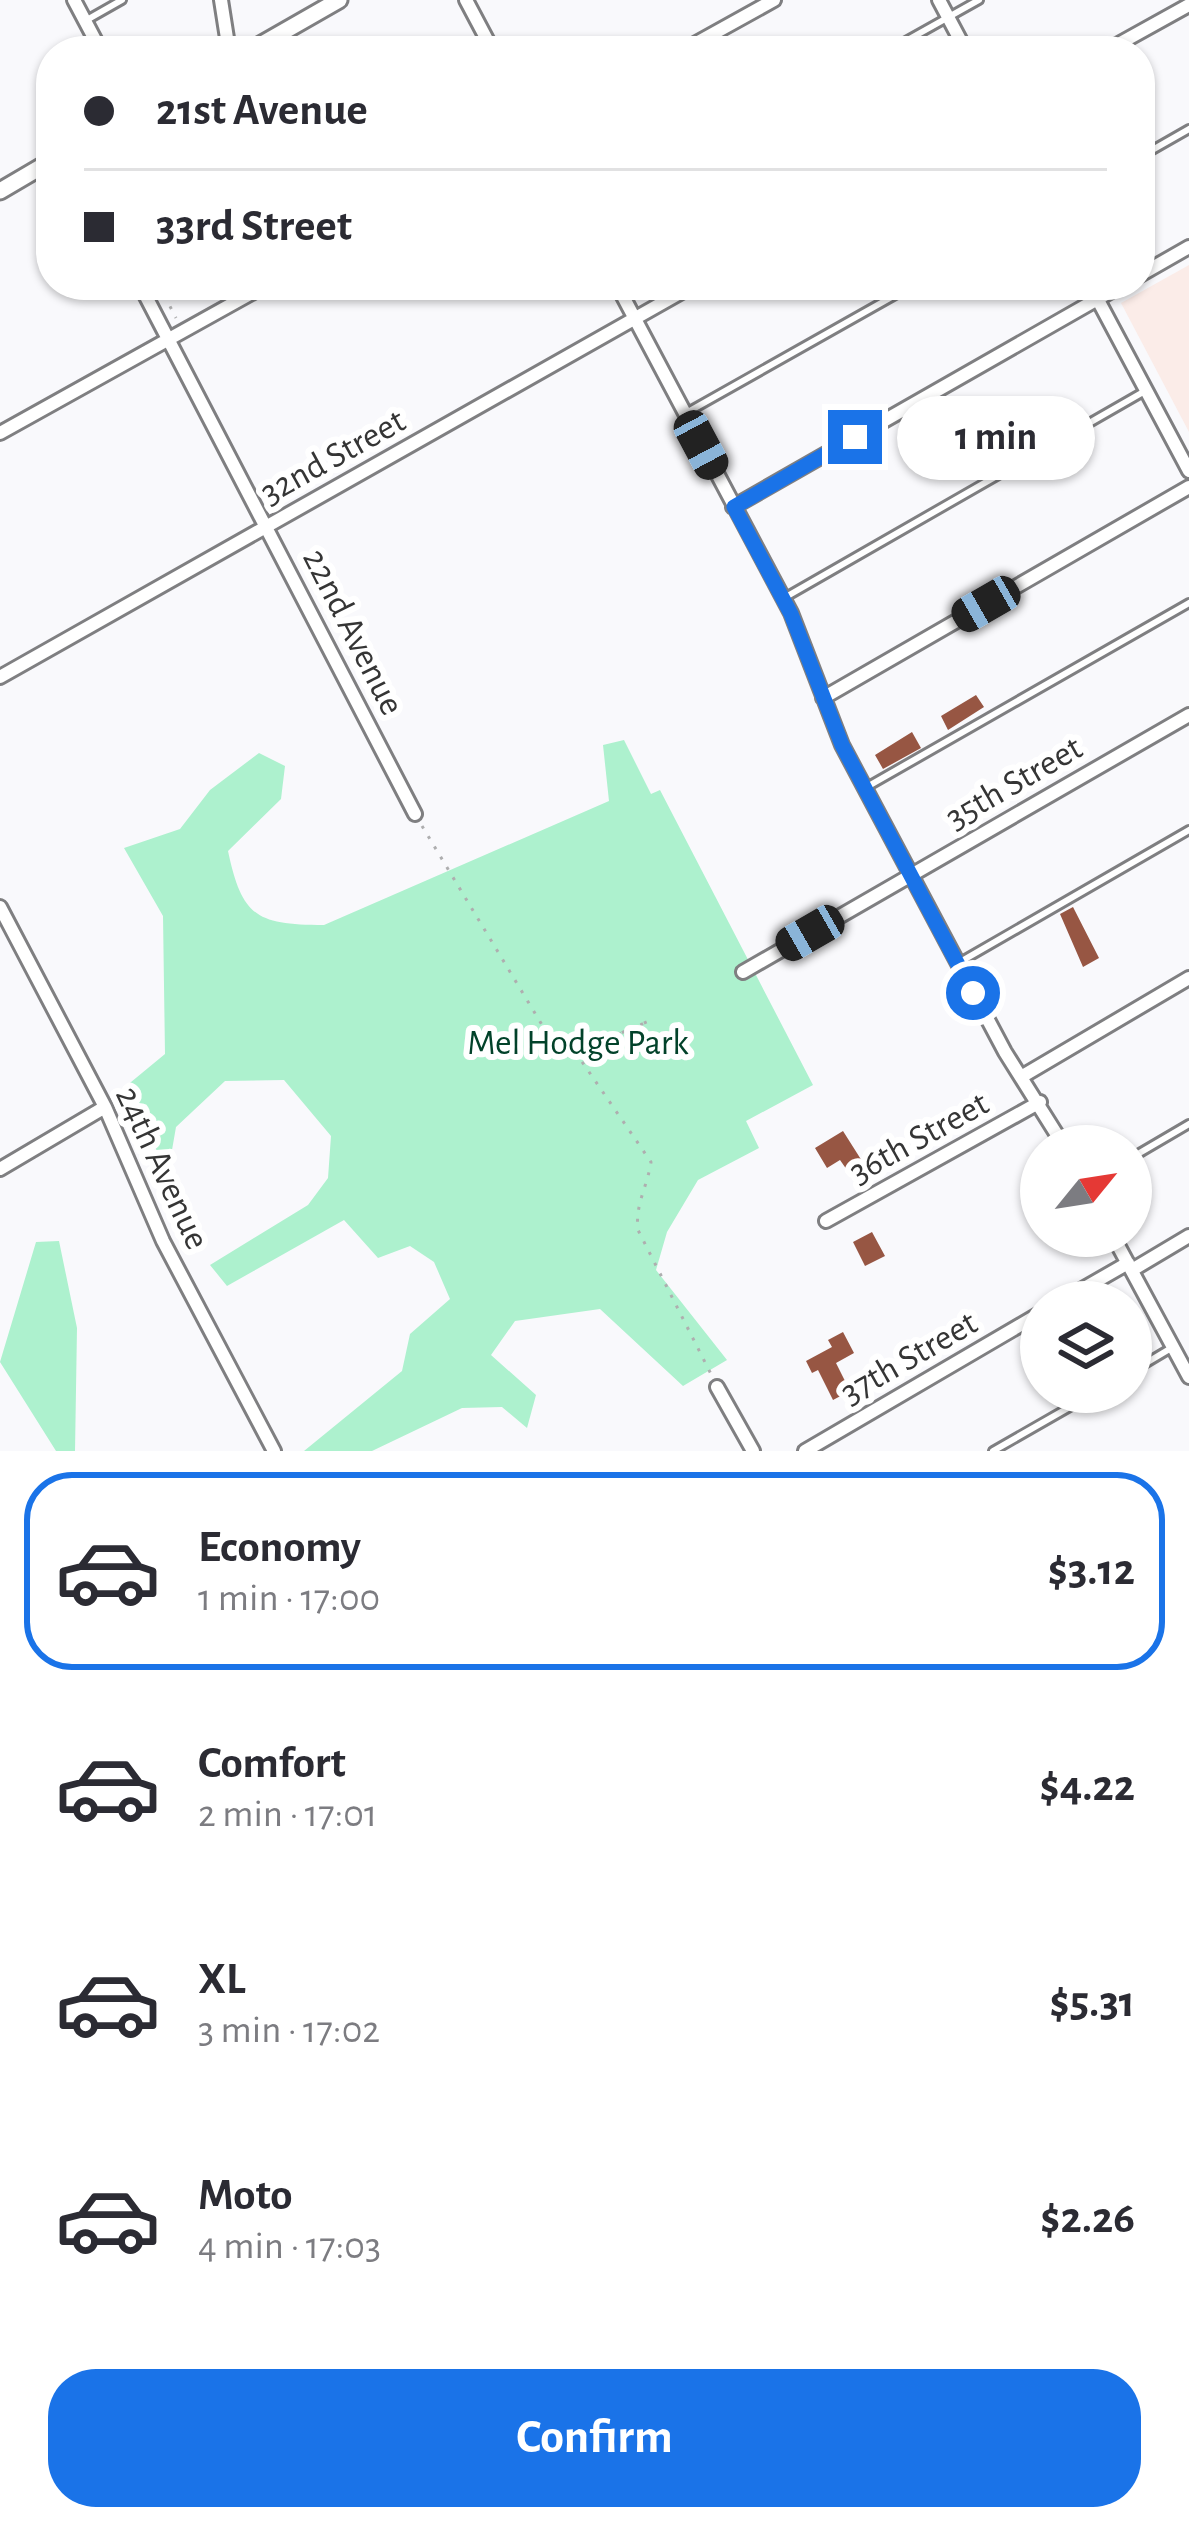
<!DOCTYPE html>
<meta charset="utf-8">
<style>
body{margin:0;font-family:"Alegreya Sans",sans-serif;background:#f2f2f3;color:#2b2b33;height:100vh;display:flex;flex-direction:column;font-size:45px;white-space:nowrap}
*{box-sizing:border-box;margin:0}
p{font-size:39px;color:#7c7c81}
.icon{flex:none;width:66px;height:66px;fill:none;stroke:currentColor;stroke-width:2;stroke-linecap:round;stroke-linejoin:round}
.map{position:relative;height:1451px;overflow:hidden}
.side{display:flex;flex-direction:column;background:#fff;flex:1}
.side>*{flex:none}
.hud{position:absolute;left:36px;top:36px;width:1119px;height:264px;border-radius:48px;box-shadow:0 3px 9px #0004;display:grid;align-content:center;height:264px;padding:0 48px;background:#fff}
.needle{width:78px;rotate:60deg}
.buttons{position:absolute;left:1020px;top:1125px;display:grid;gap:24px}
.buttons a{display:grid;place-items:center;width:132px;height:132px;border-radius:50%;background:#fff;box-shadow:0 3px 9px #0004;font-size:60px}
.end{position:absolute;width:54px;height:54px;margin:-27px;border:15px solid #1a73e8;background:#fff;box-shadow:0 0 0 6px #fff}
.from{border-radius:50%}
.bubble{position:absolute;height:84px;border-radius:42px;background:#fff;box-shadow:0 3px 9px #0004;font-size:39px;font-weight:600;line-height:84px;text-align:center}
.car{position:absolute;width:36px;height:72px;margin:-36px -18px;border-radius:15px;box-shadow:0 0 9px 3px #0007;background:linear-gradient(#222 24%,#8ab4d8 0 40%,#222 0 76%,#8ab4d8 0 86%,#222 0)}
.hud b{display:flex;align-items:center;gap:42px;height:114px;font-size:45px}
.hud b+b{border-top:3px solid #e1e1e2}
.hud i{width:30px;height:30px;background:#2b2b33}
ul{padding:21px 0 0;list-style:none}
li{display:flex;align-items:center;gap:36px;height:198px;margin:0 24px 18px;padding:0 24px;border:6px solid transparent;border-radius:48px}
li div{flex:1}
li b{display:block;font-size:45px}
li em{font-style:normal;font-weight:600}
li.selected{border-color:#1a73e8}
li>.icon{width:108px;height:108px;stroke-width:1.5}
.cta{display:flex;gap:24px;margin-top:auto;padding:24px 48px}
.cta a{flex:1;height:138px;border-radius:48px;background:#1a73e8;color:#fff;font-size:48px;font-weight:600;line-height:138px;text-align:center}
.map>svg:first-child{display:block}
</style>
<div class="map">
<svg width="1189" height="1451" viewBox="0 0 1189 1451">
<rect width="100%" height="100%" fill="#f9f9fc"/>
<path fill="#fbece8" d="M1189,265V432L1121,303Z"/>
<path fill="#adf1ce" d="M624,740L651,794L660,790L813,1085L746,1121L759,1148L698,1180L667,1232L656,1270L727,1360L683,1386L600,1309L515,1321L491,1355L536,1395L527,1428L502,1407L462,1408L372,1451H304L402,1371L410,1334L450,1299L434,1262L410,1246L378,1258L344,1220L227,1286L210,1265L308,1205L328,1178L331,1136L284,1080L225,1081L176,1127L168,1173L125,1087L165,1054L163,916L124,848L180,829L210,790L259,753L285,766L281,799L228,851C242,917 257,925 324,925L609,801L603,745Z
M59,1241L77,1328L75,1451H56L0,1362L36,1242Z"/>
<path fill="#975643" d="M976,695L984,707L948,730L941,716Z
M912,732L921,748L883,769L875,755Z
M1073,907L1099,958L1083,967L1060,914Z
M843,1131L862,1161L847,1170L840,1160L827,1168L815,1148Z
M872,1232L885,1256L865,1266L853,1242Z
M843,1332L854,1353L836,1363L850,1391L833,1400L818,1370L812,1373L806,1361L832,1347L828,1340Z"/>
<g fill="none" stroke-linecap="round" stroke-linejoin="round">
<g stroke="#7f7f81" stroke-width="12">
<path id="service" d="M85,21L122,0
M888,51L979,0
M1140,157L1189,129
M686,413L913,285
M784,598L1145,391
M865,788L1189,603
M960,962L1189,830
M1131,1158L1189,1124
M1131,1372L1173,1347
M993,1451L1096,1392"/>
</g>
<g stroke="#7f7f81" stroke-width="18">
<path id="minor" d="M74,0L101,51
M221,0L229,51
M466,0L493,51
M939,0L966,51
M682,51L774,0
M1106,51L1189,5
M1140,275L1189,247
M140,285L415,814
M617,285L791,613L842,745L1005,1052L1064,1146
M1090,285L1189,471
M0,433L266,285
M733,507L1122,285
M0,677L694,285
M823,698L1189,487
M0,907L105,1107L163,1241L274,1451
M743,972L1189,715
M1021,1077L1189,978
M0,1169L105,1107
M826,1221L1040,1102
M1113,1236L1189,1377
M1132,1270L1189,1236
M1060,1302L1128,1263
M717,1387L753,1451
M805,1451L1041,1313"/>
</g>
<g stroke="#7f7f81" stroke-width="21">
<path id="tertiary" d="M250,51L339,0
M0,191L51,161"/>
</g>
<path stroke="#aeaeaf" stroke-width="3" stroke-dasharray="3 9" stroke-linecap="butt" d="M159,285L176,318
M422,826L562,1058L649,1021L576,1053L651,1162C647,1188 635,1204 638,1230L712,1376"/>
<use href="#service" stroke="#fff" stroke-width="6"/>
<use href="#minor" stroke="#fff" stroke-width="12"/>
<use href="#tertiary" stroke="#fff" stroke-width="15"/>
</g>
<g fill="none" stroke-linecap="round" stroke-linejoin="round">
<path stroke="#1a73e8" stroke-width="15" d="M855,437L734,507L791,614L842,745L973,993"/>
</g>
<g text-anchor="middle" stroke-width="12" stroke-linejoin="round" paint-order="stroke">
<g font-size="36" fill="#353535" stroke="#fff">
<text transform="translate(332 455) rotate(-29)" y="13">32nd Street</text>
<text transform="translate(355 631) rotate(63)" y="13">22nd Avenue</text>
<text transform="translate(1013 781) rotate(-30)" y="13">35th Street</text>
<text transform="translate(918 1136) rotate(-29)" y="13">36th Street</text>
<text transform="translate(164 1167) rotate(65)" y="13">24th Avenue</text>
<text transform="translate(908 1356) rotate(-30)" y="13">37th Street</text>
</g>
<g font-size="36" fill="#02422a" stroke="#fff">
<text x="578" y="1054">Mel Hodge Park</text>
</g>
</g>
</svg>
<div class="buttons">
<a><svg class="needle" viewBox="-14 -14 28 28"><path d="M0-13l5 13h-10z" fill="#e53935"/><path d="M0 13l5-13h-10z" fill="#7c7c81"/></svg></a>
<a><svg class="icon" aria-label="layers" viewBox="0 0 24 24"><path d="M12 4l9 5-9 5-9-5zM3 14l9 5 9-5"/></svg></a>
</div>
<i class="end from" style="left:973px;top:993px"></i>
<i class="end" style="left:855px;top:437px"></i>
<div class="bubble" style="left:897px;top:396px;width:198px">1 min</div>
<i class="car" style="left:701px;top:445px;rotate:152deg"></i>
<i class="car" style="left:986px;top:604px;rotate:240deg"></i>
<i class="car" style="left:810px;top:933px;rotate:240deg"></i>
<div class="hud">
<b><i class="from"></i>21st Avenue</b>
<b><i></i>33rd Street</b>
</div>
</div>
<section class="side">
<ul>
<li class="selected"><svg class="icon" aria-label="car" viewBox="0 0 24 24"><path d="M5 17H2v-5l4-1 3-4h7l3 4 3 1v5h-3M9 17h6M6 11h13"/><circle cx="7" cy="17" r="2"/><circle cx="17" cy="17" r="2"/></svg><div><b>Economy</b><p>1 min · 17:00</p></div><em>$3.12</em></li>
<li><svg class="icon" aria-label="car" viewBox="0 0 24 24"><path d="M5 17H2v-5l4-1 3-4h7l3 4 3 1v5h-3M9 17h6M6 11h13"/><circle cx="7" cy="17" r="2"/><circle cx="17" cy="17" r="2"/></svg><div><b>Comfort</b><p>2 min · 17:01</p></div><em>$4.22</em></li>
<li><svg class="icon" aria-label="car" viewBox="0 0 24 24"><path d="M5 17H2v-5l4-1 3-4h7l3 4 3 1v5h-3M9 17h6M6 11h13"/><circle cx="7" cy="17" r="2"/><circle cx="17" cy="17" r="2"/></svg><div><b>XL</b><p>3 min · 17:02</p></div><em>$5.31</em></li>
<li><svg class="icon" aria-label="car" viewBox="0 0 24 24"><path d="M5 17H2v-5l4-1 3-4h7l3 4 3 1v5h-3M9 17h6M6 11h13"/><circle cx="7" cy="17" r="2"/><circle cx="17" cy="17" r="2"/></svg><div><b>Moto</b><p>4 min · 17:03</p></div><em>$2.26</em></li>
</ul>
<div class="cta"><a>Confirm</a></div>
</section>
